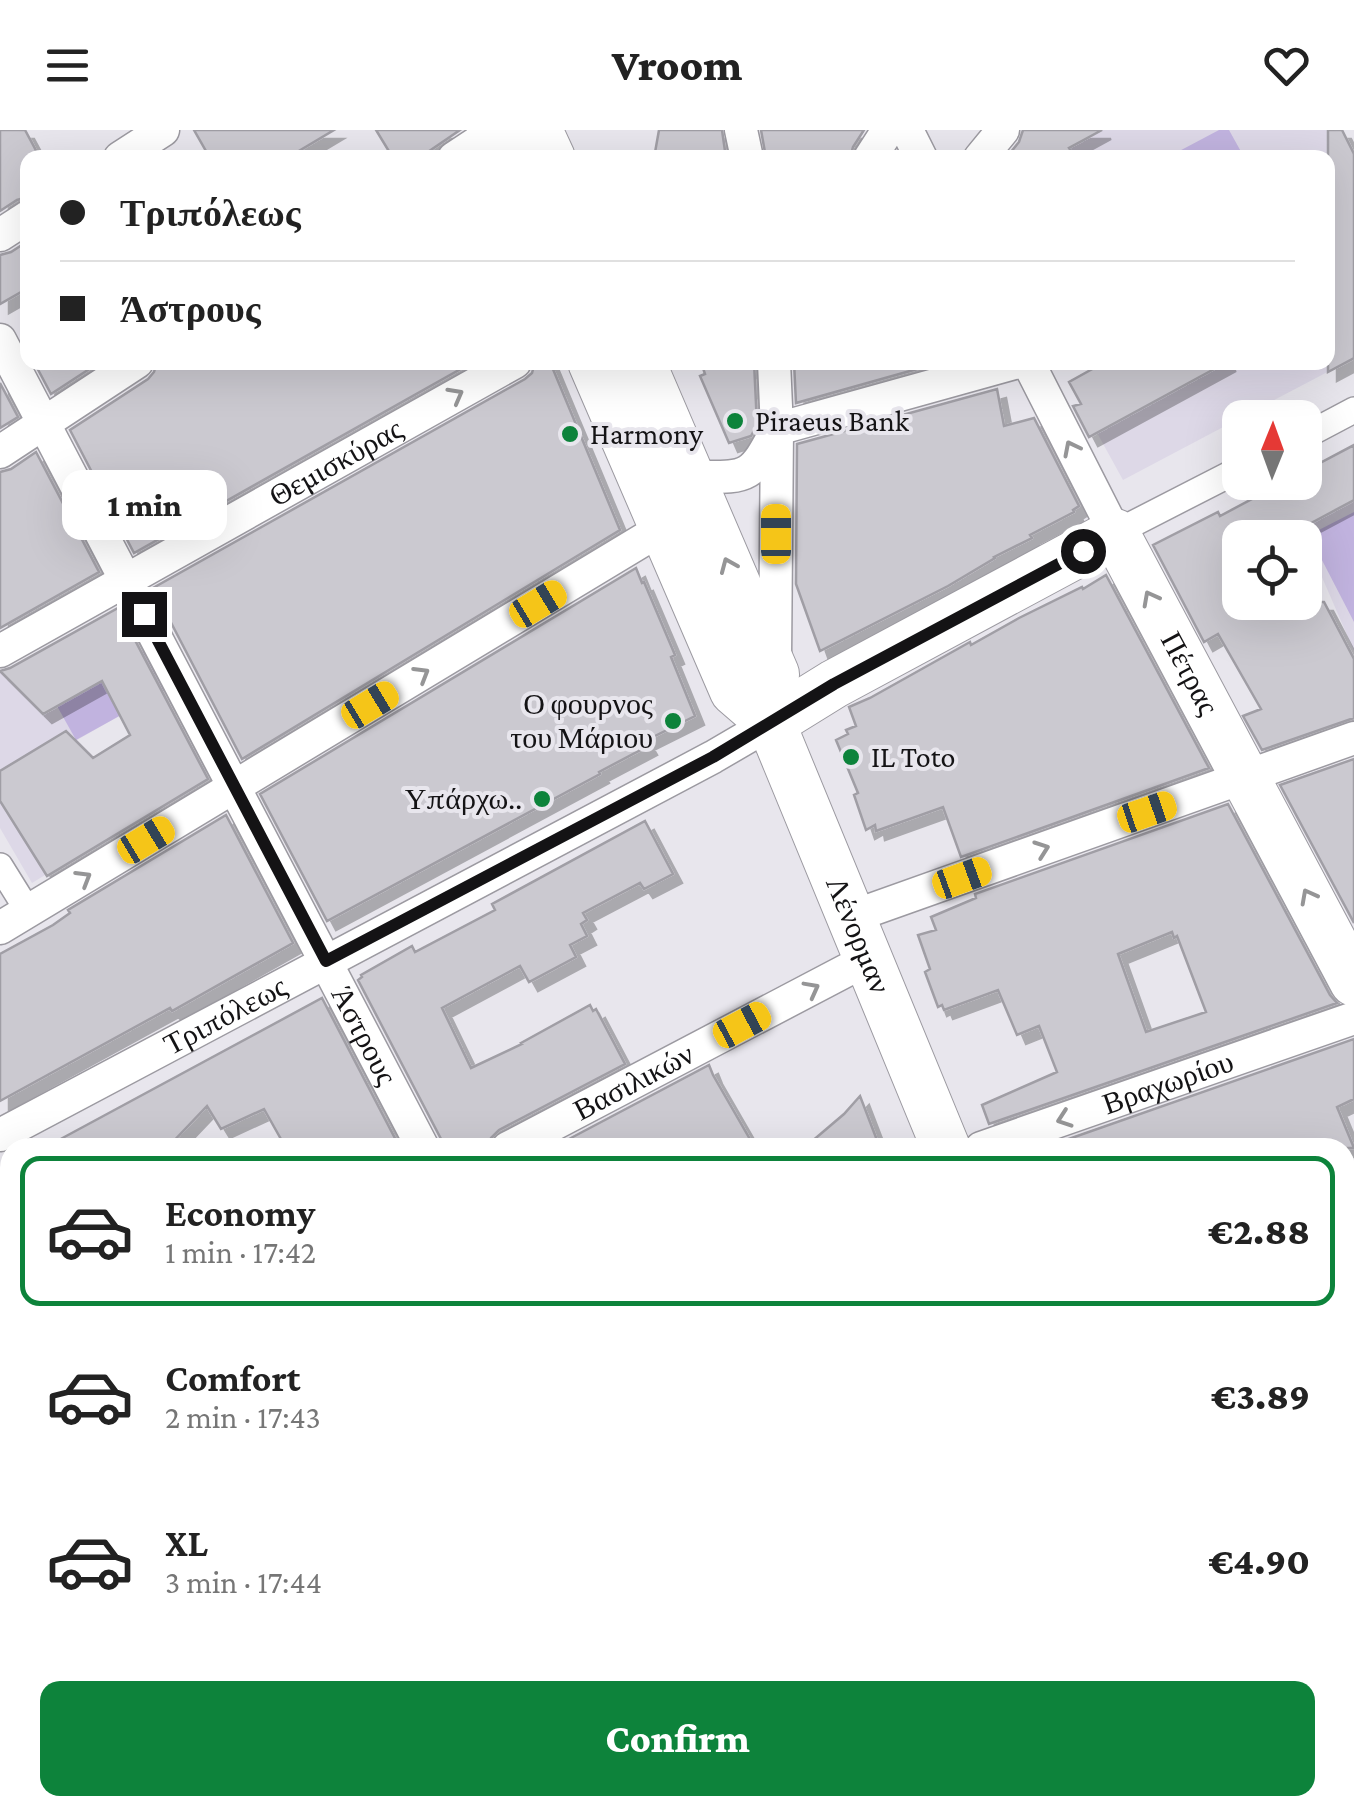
<!DOCTYPE html>
<meta charset="utf-8">
<style>
body{margin:0;font-family:"Crimson Pro",serif;background:#f6f6f6;color:#222;height:100vh;display:flex;flex-direction:column;font-size:38px;white-space:nowrap}
*{box-sizing:border-box;margin:0}
p{font-size:32px;color:#767676}
.icon{flex:none;width:55px;height:55px;fill:none;stroke:currentColor;stroke-width:2;stroke-linecap:round;stroke-linejoin:round}
.map{position:relative;flex:1;overflow:hidden}
.panel{position:absolute;left:0px;top:1008px;width:1355px;height:678px;display:flex;flex-direction:column;background:#fff;border-radius:30px 30px 0 0;box-shadow:0 10px 40px #0002}
.panel>*{flex:none}
.hud{position:absolute;left:20px;top:20px;width:1315px;height:220px;border-radius:20px;box-shadow:0 10px 40px #0002;display:grid;align-content:center;height:220px;padding:0 40px;background:#fff}
.needle{width:65px;rotate:1deg}
.controls{position:absolute;left:1222px;top:270px;display:grid;gap:20px}
.controls a{display:grid;place-items:center;width:100px;height:100px;border-radius:20px;background:#fff;box-shadow:0 10px 40px #0002;font-size:50px}
.end{position:absolute;width:45px;height:45px;margin:-22px;border:12px solid #141315;background:#fff;box-shadow:0 0 0 5px #fff}
.from{border-radius:50%}
.bubble{position:absolute;height:70px;border-radius:20px;background:#fff;box-shadow:0 10px 40px #0002;font-size:32px;font-weight:800;line-height:70px;text-align:center}
.car{position:absolute;width:30px;height:60px;margin:-30px -15px;border-radius:12px;box-shadow:0 0 8px 2px #0007;background:linear-gradient(#f5c518 24%,#345 0 40%,#f5c518 0 76%,#345 0 86%,#f5c518 0)}
.hud b{display:flex;align-items:center;gap:35px;height:95px;font-size:38px}
.hud b+b{border-top:2px solid #e0e0e0}
.hud i{width:25px;height:25px;background:#222}
ul{padding:18px 0 0;list-style:none}
li{display:flex;align-items:center;gap:30px;height:150px;margin:0 20px 15px;padding:0 20px;border:5px solid transparent;border-radius:20px}
li div{flex:1}
li b{display:block;font-size:38px}
li em{font-style:normal;font-weight:800}
li.on{border-color:#0d833b}
li>.icon{width:90px;height:90px;stroke-width:1.5}
.primary-button{display:flex;gap:20px;margin-top:auto;padding:20px 40px}
.primary-button a{flex:1;height:115px;border-radius:20px;background:#0d833b;color:#fff;font-size:40px;font-weight:800;line-height:115px;text-align:center}
header{display:flex;justify-content:space-between;align-items:center;height:130px;padding:0 40px;background:#fff;font-size:45px;font-weight:800}
.map>svg:first-child{display:block}
</style>
<header><svg class="icon" aria-label="menu" viewBox="0 0 24 24"><path d="M4 6h16M4 12h16M4 18h16"/></svg>Vroom<svg class="icon" aria-label="heart" viewBox="0 0 24 24"><path d="M12 20l-8-8c-3-5 5-10 8-4 3-6 11-1 8 4z"/></svg></header>
<div class="map">
<svg width="1354" height="1683" viewBox="0 0 1354 1683">
<defs>
<filter id="shadow"><feDropShadow dx="9" dy="9" stdDeviation="0" flood-color="#0004"/></filter>
</defs>
<rect width="100%" height="100%" fill="#e8e6ed"/>
<path fill="#ddd8e7" d="M1056,0H1342L1354,24V228L1123,350L1069,252L1105,233L1328,232V28L1076,27Z
M1354,315V521L1305,408L1301,399L1297,400L1305,341Z
M148,518L167,559L77,610L147,683L32,753L0,698V542L43,583L91,549Z"/>
<path fill="#c1b3df" d="M1219,0H1229L1244,27H1168Z
M1354,382V492L1309,405Z
M140,530L159,564L76,610L57,576Z"/>
<path fill="#cbc9d0" stroke="#a09ea5" stroke-width="2.5" fill-rule="evenodd" filter="url(#shadow)" d="M0,0H25L40,28H28V67L17,70L0,81Z
M194,0H334L287,28H210Z
M376,0H460L419,28H393Z
M659,0H722L726,28H654Z
M761,0H864L853,17L850,28H766Z
M1023,0H1102L1069,18L1076,28H1006L1019,12Z
M1328,0H1342L1354,24V228L1328,242Z
M28,111V158L0,174V125L11,122Z
M34,232H100L51,264Z
M157,232H473L134,423L70,300L148,249L154,242Z
M535,232H550L620,400L242,629L153,458L525,249L532,243Z
M701,232H754L757,295L751,306L729,313L700,246L705,244Z
M794,232H942L796,273Z
M1105,232H1227L1089,307L1073,276L1081,274L1069,252Z
M0,253L18,287L0,298Z
M997,259L1004,296L1034,288L1079,376L1073,380L1074,382L1030,405L1032,408L994,427L995,428L948,456L820,521L796,454L797,314Z
M1354,315V370L1300,399L1304,408H1240V472H1324L1354,529V588L1262,620L1243,586L1261,579L1218,504L1204,512L1153,415L1218,382L1220,386L1284,352H1305V341Z
M36,322L99,442L0,498V342L11,339Z
M636,438L642,453L644,452L675,525L671,527L695,586L645,611L648,616L599,642L600,644L327,791L260,664Z
M1106,445L1209,638L961,727L943,677L876,701L875,695L866,700L854,665L858,663L836,610L848,604L846,600L856,596L849,577L870,568L970,512L971,515L1019,488L1082,457L1083,459Z
M118,478L208,649L47,746L0,671V641L66,601L93,628L130,605L102,551L43,584L0,541L10,538Z
M1354,629V793L1280,655Z
M1228,674L1330,865L1337,873L989,994L982,975L1057,942L1039,896L1017,905L998,860L944,880L942,875L938,877L925,842L930,839L918,805L936,800L931,787L976,768L975,764ZM1172,802L1174,808L1177,806L1206,882L1146,902L1118,824Z
M226,685L293,813L172,881L170,878L0,971V824L53,795L70,783L68,780Z
M645,691L673,744L644,759L640,753L583,783L587,790L581,794L587,806L570,815L576,827L529,852L520,836L442,878L471,938L522,914L521,913L590,875L593,881L596,879L625,934L499,1000L491,1008L488,1018H443L441,1009L358,850L362,847L361,845L412,816L415,822L495,780L492,774Z
M322,868L400,1018H286L264,979L221,999L207,976L167,1018H44Z
M1354,909V969L1337,977L1354,1018H1043Z
M709,935L713,945L755,1018H552Z
M860,966L880,1018H804L844,984Z"/>
<g fill="none" stroke-linecap="round" stroke-linejoin="round">
<g stroke="#9c9aa1" stroke-width="28">
<path id="pedestrian" d="M1305,306L1354,280
M1115,403L1240,339
M0,736L28,781"/>
</g>
<g stroke="#9c9aa1" stroke-width="35">
<g id="minor">
<path d="M741,0L747,28"/>
<path d="M907,0L921,28"/>
<path d="M120,28L163,0"/>
<path d="M454,28L492,3"/>
<path d="M870,28L888,0"/>
<path d="M980,28L1003,0"/>
<path d="M0,105L28,87"/>
<path id="s1" d="M0,210L423,1018"/>
<path d="M774,232L777,299L775,529"/>
<path d="M1028,232L1115,403"/>
<path d="M0,322L137,232"/>
<path d="M691,347C747,347 751,351 777,299L1018,232"/>
<path id="s2" d="M0,521L515,232"/>
<path d="M851,787L1354,608"/>
<path d="M0,798L663,398"/>
<path id="s3" d="M0,1005L713,627L771,593"/>
<path id="s4" d="M508,1018L868,829"/>
<path id="s5" d="M981,1018L1354,888"/>
<path d="M1345,1103L1354,1100"/>
<path d="M0,1268L10,1288"/>
<path d="M0,1544L10,1530"/>
<path d="M206,1675L210,1683"/>
<path d="M490,1675L494,1683"/>
<path d="M774,1675L778,1683"/>
</g>
</g>
<g stroke="#9c9aa1" stroke-width="42">
<path id="tertiary" d="M1345,1472L1354,1468
M945,1683L960,1675"/>
</g>
<g stroke="#9c9aa1" stroke-width="50">
<g id="secondary">
<path d="M491,0L503,28"/>
<path d="M538,0L551,28"/>
<path d="M592,232L734,561L771,593"/>
<path id="s6" d="M641,232L775,544L771,593L946,1018"/>
<path id="s7" d="M771,593L834,554L1115,403L1354,852"/>
<path d="M1234,1675L1238,1683"/>
</g>
</g>
<use href="#pedestrian" stroke="#fff" stroke-width="25"/>
<use href="#minor" stroke="#fff" stroke-width="32"/>
<use href="#tertiary" stroke="#fff" stroke-width="40"/>
<use href="#secondary" stroke="#fff" stroke-width="48"/>
</g>
<defs><path id="oneway-chevron" d="M-2-3.5L2.5 0L-2 3.5" fill="none" stroke-width="1.6" stroke-linecap="round" stroke-linejoin="round" transform="scale(2.5)"/></defs>
<g stroke="#959596">
<use href="#oneway-chevron" transform="translate(456 265) rotate(-29)"/>
<use href="#oneway-chevron" transform="translate(1071 318) rotate(-117)"/>
<use href="#oneway-chevron" transform="translate(728 435) rotate(-113)"/>
<use href="#oneway-chevron" transform="translate(1150 468) rotate(-118)"/>
<use href="#oneway-chevron" transform="translate(422 544) rotate(-31)"/>
<use href="#oneway-chevron" transform="translate(1042 719) rotate(-20)"/>
<use href="#oneway-chevron" transform="translate(84 748) rotate(-31)"/>
<use href="#oneway-chevron" transform="translate(1308 766) rotate(-118)"/>
<use href="#oneway-chevron" transform="translate(812 859) rotate(-28)"/>
<use href="#oneway-chevron" transform="translate(1064 989) rotate(161)"/>
</g>
<g fill="none" stroke-linecap="round" stroke-linejoin="round">
<path stroke="#141315" stroke-width="12" d="M144,484L326,831L713,627L834,554L1083,421"/>
</g>
<g fill="#0d833b" stroke="#e8e6ed" stroke-width="4">
<circle cx="735" cy="291" r="10"/>
<circle cx="570" cy="304" r="10"/>
<circle cx="673" cy="591" r="10"/>
<circle cx="851" cy="627" r="10"/>
<circle cx="542" cy="669" r="10"/>
</g>
<g text-anchor="middle" stroke-width="8" stroke-linejoin="round" paint-order="stroke">
<g font-size="30" fill="#141315" stroke="#e8e6ed" text-anchor="start">
<text x="755" y="301">Piraeus Bank</text>
<text x="590" y="314">Harmony</text>
<text x="653" y="584" text-anchor="end">Ο φουρνος<tspan x="653" dy="34">του Μάριου</tspan></text>
<text x="871" y="637">IL Toto</text>
<text x="522" y="679" text-anchor="end">Υπάρχω..</text>
</g>
<g font-size="30" fill="#141315" stroke="#e8e6ed">
<text dy="10" stroke="none"><textPath href="#s2" startOffset="385">Θεμισκύρας</textPath></text>
<text dy="10" stroke="none"><textPath href="#s7" startOffset="552">Πέτρας</textPath></text>
<text dy="10" stroke="none"><textPath href="#s6" startOffset="618">Λένορμαν</textPath></text>
<text dy="10" stroke="none"><textPath href="#s3" startOffset="255">Τριπόλεως</textPath></text>
<text dy="10" stroke="none"><textPath href="#s1" startOffset="785">Άστρους</textPath></text>
<text dy="10" stroke="none"><textPath href="#s4" startOffset="142">Βασιλικών</textPath></text>
<text dy="10" stroke="none"><textPath href="#s5" startOffset="198">Βραχωρίου</textPath></text>
</g>
</g>
</svg>
<div class="controls">
<a><svg class="needle" viewBox="-14 -14 28 28"><path d="M0-13l5 13h-10z" fill="#e53935"/><path d="M0 13l5-13h-10z" fill="#767676"/></svg></a>
<a><svg class="icon" aria-label="locate" viewBox="0 0 24 24"><circle cx="12" cy="12" r="6"/><path d="M12 2v4M12 18v4M2 12h4M18 12h4"/></svg></a>
</div>
<i class="end from" style="left:1083px;top:421px"></i>
<i class="end" style="left:144px;top:484px"></i>
<div class="bubble" style="left:62px;top:340px;width:165px">1 min</div>
<i class="car" style="left:776px;top:404px;rotate:0deg"></i>
<i class="car" style="left:538px;top:474px;rotate:59deg"></i>
<i class="car" style="left:370px;top:575px;rotate:59deg"></i>
<i class="car" style="left:1147px;top:682px;rotate:71deg"></i>
<i class="car" style="left:146px;top:710px;rotate:59deg"></i>
<i class="car" style="left:962px;top:748px;rotate:70deg"></i>
<i class="car" style="left:742px;top:895px;rotate:62deg"></i>
<div class="hud">
<b><i class="from"></i>Τριπόλεως</b>
<b><i></i>Άστρους</b>
</div>
<section class="panel">
<ul>
<li class="on"><svg class="icon" aria-label="car" viewBox="0 0 24 24"><path d="M5 17H2v-5l4-1 3-4h7l3 4 3 1v5h-3M9 17h6M6 11h13"/><circle cx="7" cy="17" r="2"/><circle cx="17" cy="17" r="2"/></svg><div><b>Economy</b><p>1 min · 17:42</p></div><em>€2.88</em></li>
<li><svg class="icon" aria-label="car" viewBox="0 0 24 24"><path d="M5 17H2v-5l4-1 3-4h7l3 4 3 1v5h-3M9 17h6M6 11h13"/><circle cx="7" cy="17" r="2"/><circle cx="17" cy="17" r="2"/></svg><div><b>Comfort</b><p>2 min · 17:43</p></div><em>€3.89</em></li>
<li><svg class="icon" aria-label="car" viewBox="0 0 24 24"><path d="M5 17H2v-5l4-1 3-4h7l3 4 3 1v5h-3M9 17h6M6 11h13"/><circle cx="7" cy="17" r="2"/><circle cx="17" cy="17" r="2"/></svg><div><b>XL</b><p>3 min · 17:44</p></div><em>€4.90</em></li>
</ul>
<div class="primary-button"><a>Confirm</a></div>
</section>
</div>
